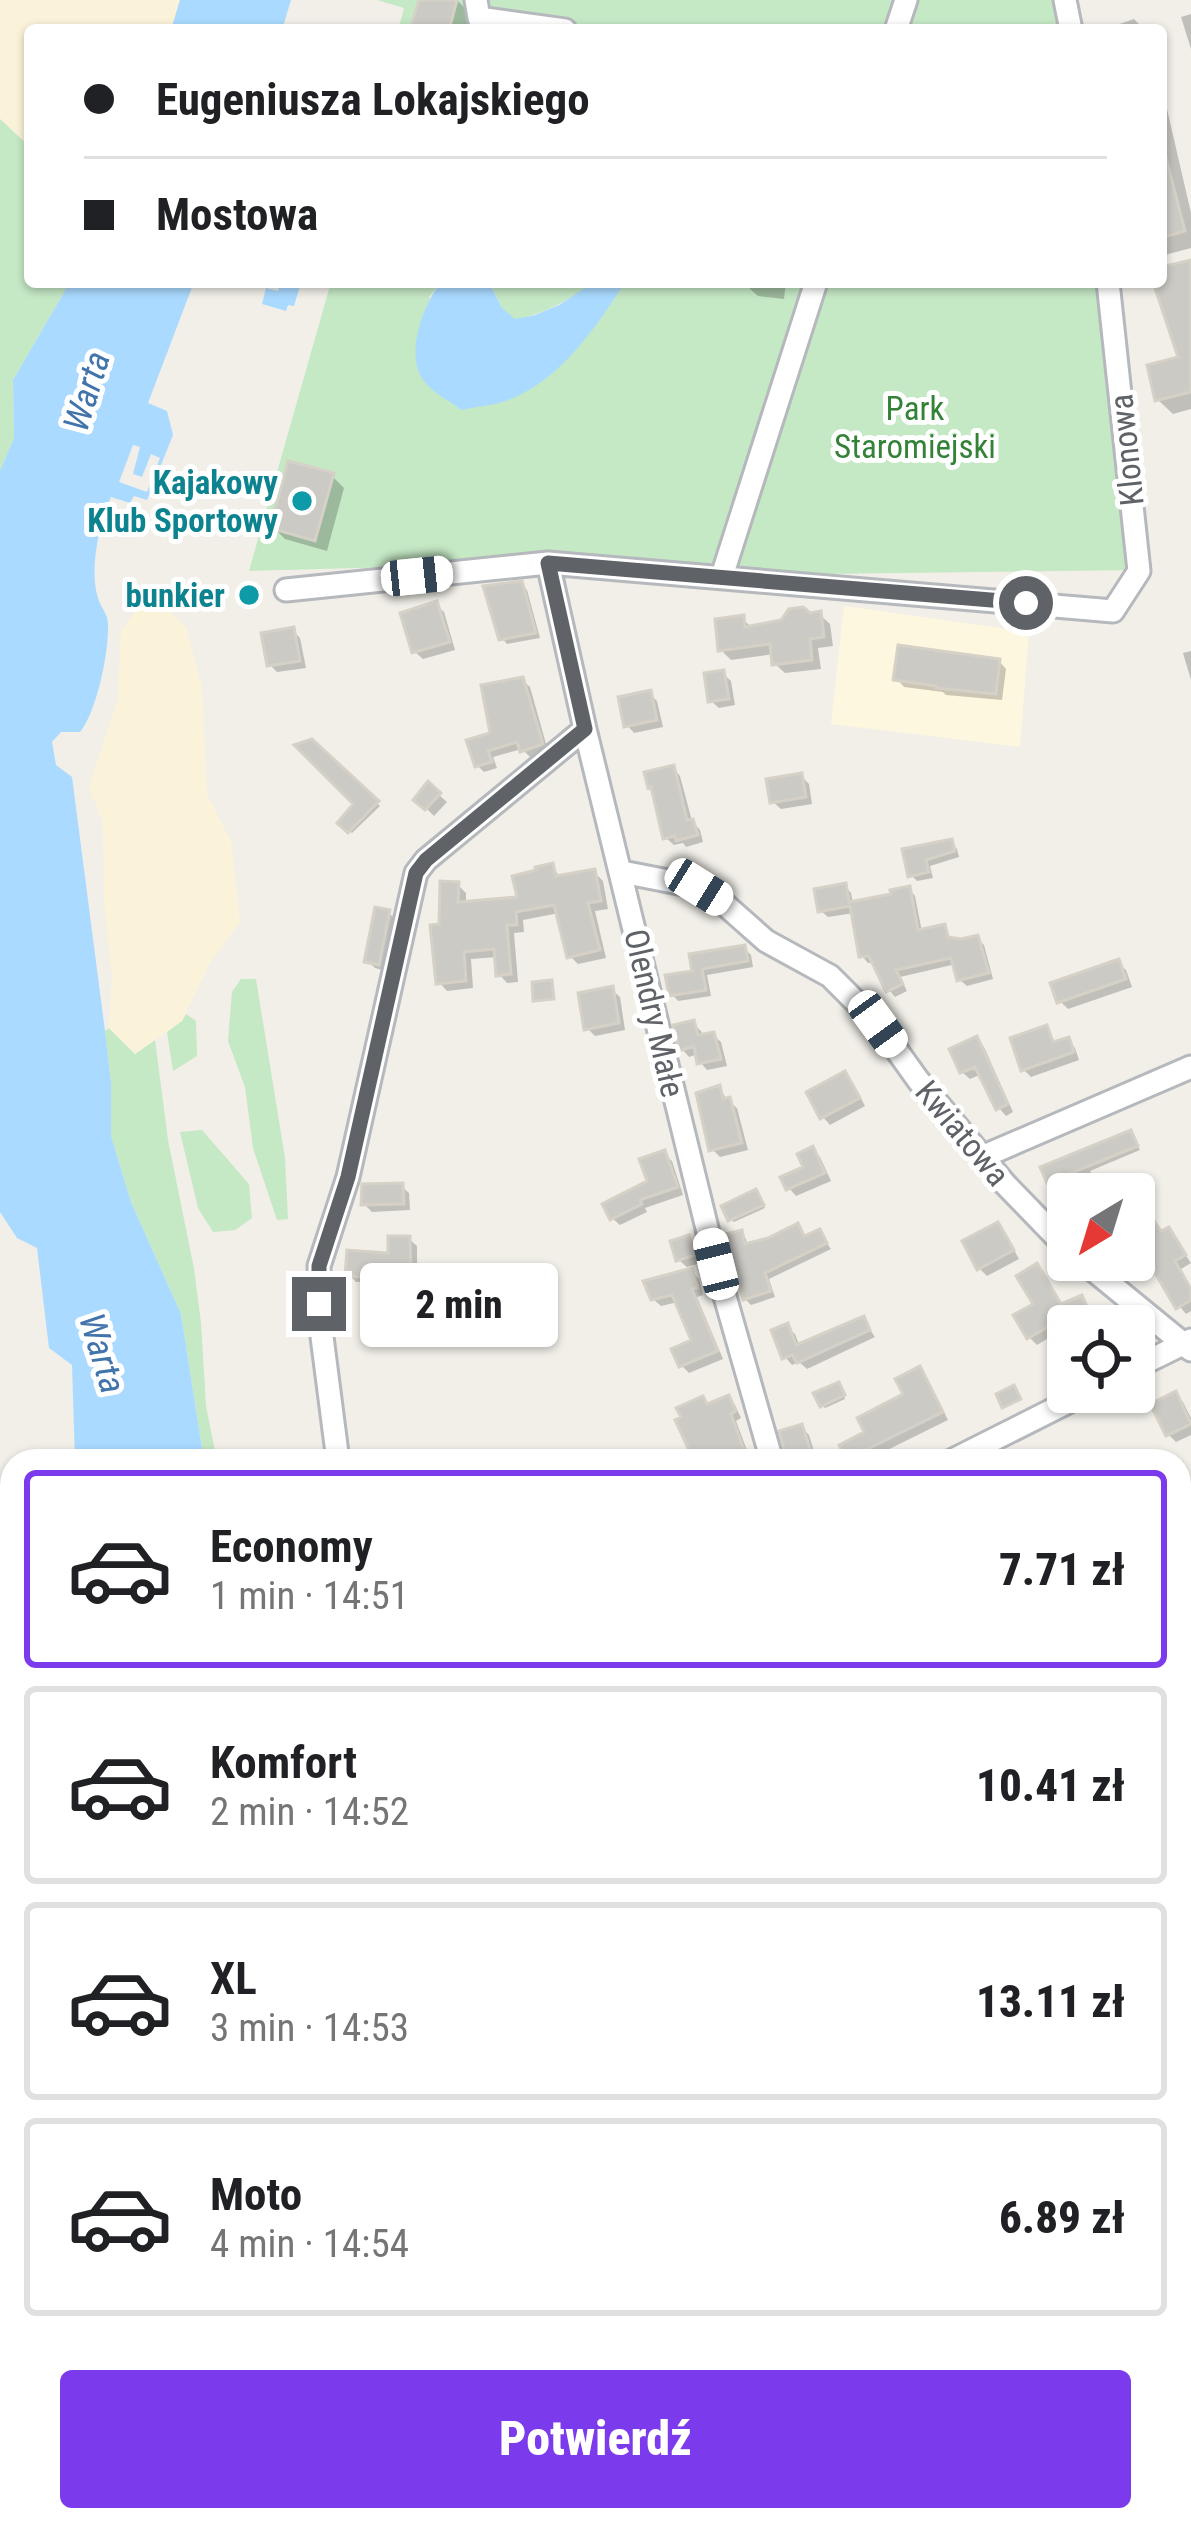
<!DOCTYPE html>
<html lang="pl">
<meta charset="utf-8">
<style>
body{margin:0;font-family:"Roboto Condensed",sans-serif;background:#f6f6f6;color:#202124;height:100vh;display:flex;flex-direction:column;font-size:45px;white-space:nowrap}
*{box-sizing:border-box;margin:0}
p{font-size:39px;color:#757577}
.icon{flex:none;width:66px;height:66px;fill:none;stroke:currentColor;stroke-width:2;stroke-linecap:round;stroke-linejoin:round}
.map{position:relative;flex:1;overflow:hidden}
.drawer{position:absolute;left:0px;top:1449px;width:1191px;height:1083px;display:flex;flex-direction:column;background:#fff;border-radius:36px 36px 0 0;box-shadow:0 3px 9px #0004}
.drawer>*{flex:none}
.guide{position:absolute;left:24px;top:24px;width:1143px;height:264px;border-radius:12px;box-shadow:0 3px 9px #0004;display:grid;align-content:center;height:264px;padding:0 60px;background:#fff}
.needle{width:78px;rotate:218deg}
.fabs{position:absolute;left:1047px;top:1173px;display:grid;gap:24px}
.fabs a{display:grid;place-items:center;width:108px;height:108px;border-radius:12px;background:#fff;box-shadow:0 3px 9px #0004;font-size:60px}
.end{position:absolute;width:54px;height:54px;margin:-27px;border:15px solid #5f6368;background:#fff;box-shadow:0 0 0 6px #fff}
.from{border-radius:50%}
.bubble{position:absolute;height:84px;border-radius:12px;background:#fff;box-shadow:0 3px 9px #0004;font-size:39px;font-weight:800;line-height:84px;text-align:center}
.car{position:absolute;width:36px;height:72px;margin:-36px -18px;border-radius:15px;box-shadow:0 0 9px 3px #0007;background:linear-gradient(#fff 24%,#345 0 40%,#fff 0 76%,#345 0 86%,#fff 0)}
.guide b{display:flex;align-items:center;gap:42px;height:114px;font-size:45px}
.guide b+b{border-top:3px solid #e0e0e0}
.guide i{width:30px;height:30px;background:#202124}
ul{padding:21px 0 0;list-style:none}
li{display:flex;align-items:center;gap:36px;height:198px;margin:0 24px 18px;padding:0 36px;border:6px solid #e0e0e0;border-radius:12px}
li div{flex:1}
li b{display:block;font-size:45px}
li em{font-style:normal;font-weight:800}
li.current{border-color:#7c3aed}
li>.icon{width:108px;height:108px;stroke-width:1.5}
.action{display:flex;gap:24px;margin-top:auto;padding:24px 60px}
.action a{flex:1;height:138px;border-radius:12px;background:#7c3aed;color:#fff;font-size:48px;font-weight:800;line-height:138px;text-align:center}
.map>svg:first-child{display:block}
</style>
<div class="map">
<svg width="1191" height="2530" viewBox="0 0 1191 2530">
<rect width="100%" height="100%" fill="#f1efe8"/>
<path fill="#fef7e0" d="M844,606L1029,632L1020,747L831,724Z"/>
<path fill="#c5e8c5" d="M0,0H180L171,30H30V282H70L13,380L14,438L0,471Z
M377,0H1053L1060,30H398L404,8Z
M331,282H441L429,297L502,402C557,375 592,333 625,282H1108L1139,570L735,575L548,563L249,571Z
M489,282H594C570,300 545,313 515,320L502,308Z
M241,979H256L285,1158L288,1219L277,1220L253,1148L245,1087L228,1041L232,992Z
M186,1014L196,1021L197,1056L173,1071L167,1032L182,1021Z
M109,1028L135,1054L155,1040L168,1140L194,1269L201,1323L206,1406L217,1461H204L181,1314L131,1202L111,1136V1082L105,1031Z
M202,1130L249,1184L252,1218L235,1230L213,1232L198,1208L180,1132Z
M1179,1713L1191,1715V1786L1179,1787Z
M1191,1943V2180L1179,2182V1945Z
M0,1950L12,1996V2520H241L253,2530H0Z
M458,2520H647L649,2530H464Z"/>
<path fill="#fbf3d9" d="M0,0H180L171,30H30V147L0,119Z
M157,600L186,627L202,687L207,794L231,841L240,922L209,964L182,1021L135,1054L109,1028L112,976L104,899L103,823L89,787L118,699L121,631L136,610Z"/>
<path fill="#aadaff" d="M180,0H291L282,30H171Z
M70,282H194L148,403L167,411L173,435L147,500L134,496L130,503L111,497C99,524 89,570 98,598C101,608 108,614 108,624C109,652 97,711 80,732H61L52,742L56,765L72,777L105,1031L111,1082V1136L131,1202L181,1314L204,1461H75L72,1365L49,1348L37,1248L17,1238L0,1212V471L14,438L13,380Z
M281,282H301L294,306L288,305L286,311L262,304L266,288L278,291Z
M441,282H489L502,308L515,319L535,315L559,305L594,282H625C595,329 556,387 499,403C487,406 474,407 461,410C451,401 431,392 423,380C405,353 423,305 441,282Z
M314,2520H458L464,2530H320Z"/>
<path fill="#f1efe8" d="M133,445L140,447L133,474L142,477L151,454L160,458L147,492L119,482Z"/>
<path fill="#0003" d="M422,0H457L472,15L467,30H414Z
M1191,14V49L1181,17Z
M1134,19L1145,30H1108V28Z
M1161,83L1191,213V248L1161,256Z
M1191,265V409L1173,414L1158,400L1181,359L1157,282H1161V270Z
M751,282H786L784,299L758,296L750,289Z
M332,476L344,488L327,551L285,539L273,527Z
M521,584L527,590L540,638L507,644L502,638Z
M436,605L444,612L455,650L423,659L415,652Z
M820,615L830,624L833,646L818,648L821,669L785,673L775,664L774,654L731,660L721,650L742,618L753,629Z
M293,631L300,638L306,668L277,672L270,665Z
M1191,651V680L1183,653Z
M999,661L1006,669L1002,700L946,695L943,692L904,687L897,679Z
M723,674L731,681L735,705L719,708L711,701Z
M522,680L530,687L548,751L530,757L522,749L493,757L497,768L484,772L477,765Z
M650,694L657,701L663,727L634,733L627,725Z
M311,743L380,806L352,833L341,823L357,804Z
M673,768L680,776L692,821L700,830L703,842L686,847L683,843L674,845L666,838Z
M801,776L809,784L812,804L781,809L773,802Z
M428,785L447,802L434,816L417,799Z
M951,843L957,849L959,857L930,866L933,878L917,881L911,875L905,851Z
M552,866L561,878L594,872L603,881L608,909L595,911L606,958L578,964L570,956L559,913L523,920L524,932L514,933L518,982L507,983L499,974L497,957L471,959L473,988L447,991L439,982L442,927L457,884L466,893V904L521,900Z
M845,886L851,893L853,904L909,889L915,896L922,932L944,928L952,940L977,938L984,945L993,979L967,986L960,980L956,964L900,977L907,991L895,997L889,990L875,962L868,963L862,956L854,913L828,917L821,911Z
M388,912L396,920L386,971L375,968L368,961Z
M744,948L751,955L753,967L707,975L711,996L678,1001L672,994L695,973L693,956Z
M1118,963L1126,970L1132,987L1068,1009L1060,1001Z
M612,990L620,997L625,1030L595,1036L587,1028Z
M693,1024L701,1031L703,1037L713,1035L721,1042L727,1066L707,1070L700,1062L698,1054L689,1057L682,1049Z
M1046,1029L1057,1044L1068,1040L1075,1048L1079,1060L1031,1077L1023,1069Z
M977,1040L984,1047L1013,1112L1006,1116L999,1108L982,1074L970,1079L962,1072Z
M845,1075L852,1082L865,1106L830,1125L823,1117Z
M719,1088L728,1101L737,1108L748,1150L720,1157L712,1149Z
M1130,1133L1140,1150L1090,1171L1104,1194H1077L1068,1180L1053,1186L1049,1181Z
M812,1150L820,1157L831,1181L796,1196L789,1188L807,1168Z
M664,1154L672,1161L683,1195L645,1208L647,1212L620,1225L612,1218L651,1183Z
M401,1186L409,1193L410,1210L372,1212L364,1204Z
M758,1195L765,1208L734,1222L731,1219Z
M997,1225L1005,1233L1019,1259L987,1276L980,1269L966,1242Z
M797,1226L806,1239L819,1232L831,1249L769,1279L775,1297L751,1305L745,1299L741,1233L746,1239L748,1246Z
M1168,1230L1191,1263L1181,1269L1191,1288V1311L1186,1314L1153,1273L1162,1233Z
M688,1238L696,1246L701,1263L687,1267L699,1279L703,1295L697,1297L723,1359L689,1373L681,1365L695,1342L678,1302L661,1306L653,1299L691,1271L678,1259Z
M409,1239L417,1246V1279L356,1282L348,1274L391,1256Z
M1037,1267L1063,1306L1082,1298L1089,1306L1095,1319L1078,1326H1068V1330L1060,1331L1037,1345L1029,1337L1037,1305Z
M863,1319L875,1337L807,1369L799,1362L792,1365L785,1357L787,1327L795,1334L800,1347Z
M919,1370L927,1378L948,1420L865,1461H853L849,1457L868,1433L907,1395Z
M841,1388L845,1399L825,1408L822,1405Z
M1176,1395L1183,1402L1191,1418V1435L1176,1442L1169,1435Z
M728,1398L735,1405L741,1418L736,1421L751,1461H698L709,1407Z
M801,1427L809,1435L817,1461H790Z
M595,1451L601,1461H575Z
M1188,1512H1191V1555L1183,1547Z
M1191,2237V2282L1179,2284V2239Z
M1191,2321V2394L1179,2396V2323Z
M1191,2487V2524L1183,2517H1179V2489Z
M780,2520H825L787,2527Z"/>
<path fill="#cccac5" stroke="#d6d1c6" stroke-width="3" d="M419,0H457L449,30H410Z
M1161,158H1166L1185,231L1161,238Z
M1191,260V392L1155,401L1147,365L1178,357L1153,282H1161V267Z
M288,461L334,473L315,541L270,528Z
M522,581L536,633L499,640L483,586Z
M437,601L450,642L412,653L400,613Z
M803,607L810,613L821,611L824,637L810,639L812,660L772,665L770,644L718,651L715,619L744,615L745,627L781,620L789,609Z
M294,627L300,661L267,666L261,633Z
M898,645L1000,659L996,694L936,688V686L893,680Z
M724,670L729,699L708,702L704,673Z
M523,677L543,744L520,752L517,742L488,751L492,762L475,767L466,740L490,733L481,685Z
M651,690L657,720L624,727L618,697Z
M312,739L379,801L348,833L337,823L353,804L294,745Z
M674,765L687,820L693,819L698,835L676,841L675,836L663,839L651,787L648,788L644,772Z
M802,773L806,797L770,803L766,779Z
M428,781L441,793L425,810L413,800Z
M952,839L955,851L926,860L929,872L908,877L902,849Z
M553,863L556,876L595,869L601,901L588,903L600,950L567,958L554,905L516,912L517,925H507L511,974L496,976L494,949L464,952L466,981L436,984L430,925L439,924L440,881L459,882L458,902L517,897L512,876L536,870L535,867Z
M846,883L849,902L891,894L890,890L910,886L918,930L945,924L948,937L961,939L978,935L989,973L957,981L951,958L896,970L903,984L886,992L869,956L859,957L850,906L818,912L814,889Z
M375,907L390,910L379,965L364,962Z
M745,945L748,961L702,969L706,990L669,996L665,975L692,971L689,954Z
M1119,959L1126,979L1057,1003L1050,983Z
M552,980L554,999L533,1001L532,982Z
M613,986L619,1023L584,1030L578,993Z
M694,1020L698,1035L714,1032L721,1059L697,1064L694,1046L679,1051L673,1025Z
M1047,1025L1053,1042L1069,1037L1074,1052L1021,1071L1010,1038Z
M977,1036L1008,1104L996,1110L975,1067L960,1073L949,1049Z
M845,1071L860,1098L820,1119L806,1092Z
M720,1085L723,1099L730,1097L742,1143L709,1151L696,1093Z
M1131,1130L1138,1146L1047,1183L1040,1167Z
M813,1146L825,1173L786,1190L780,1177L803,1167L797,1154Z
M665,1150L678,1187L640,1200L642,1204L610,1220L602,1204L647,1181L639,1159Z
M403,1183L404,1204L361,1205L362,1184Z
M756,1189L764,1205L728,1221L721,1206Z
M1153,1219L1161,1231L1169,1227L1186,1255L1175,1261L1191,1289V1300L1176,1309L1155,1273L1151,1275L1134,1247V1243L1141,1238L1136,1229Z
M998,1222L1014,1250L977,1270L962,1241Z
M798,1223L804,1236L820,1229L827,1243L765,1273L771,1291L743,1300L725,1234L742,1230L745,1244L768,1238Z
M689,1235L695,1255L676,1261L670,1241Z
M388,1236H410L411,1273H364V1277L345,1276L347,1250L388,1253Z
M1037,1263L1061,1304L1082,1295L1089,1311L1052,1327L1051,1325L1027,1339L1013,1315L1033,1304L1016,1276Z
M692,1268L698,1288L692,1289L718,1351L679,1367L671,1349L691,1340L672,1295L651,1300L643,1281Z
M864,1316L870,1330L797,1363L792,1355L782,1359L771,1330L788,1323L796,1345Z
M920,1366L943,1412L847,1459L839,1445L864,1432L857,1418L903,1394L895,1379Z
M839,1382L845,1395L820,1407L813,1393Z
M1014,1385L1021,1399L1002,1408L996,1394Z
M1176,1391L1191,1424L1166,1436L1150,1404Z
M729,1395L736,1411L731,1414L748,1461H721L718,1453L701,1461H694L675,1420L681,1417L676,1408L703,1396L707,1404Z
M802,1424L814,1461H787L779,1431Z"/>
<g fill="none" stroke-linecap="round" stroke-linejoin="round">
<g stroke="#b5b8bc" stroke-width="27">
<path id="minor" d="M476,0L479,18L565,30
M1065,0L1071,30
M896,30L906,0
M548,563L585,729L716,1265L772,1461
M722,576L816,282
M286,590L548,563L1113,611L1139,571L1108,282
M622,872L699,887L722,902L766,941L830,976L878,1024L918,1080L1005,1184L1068,1249
M982,1157L1191,1067
M1081,1260L1191,1350
M1134,1368L1191,1340
M338,1461L321,1329L319,1266L348,1177L416,873L426,860L585,729
M951,1461L1088,1392"/>
</g>
<use href="#minor" stroke="#fff" stroke-width="21"/>
<path stroke="#b6b7b8" stroke-width="6" stroke-dasharray="3 15" stroke-linecap="butt" d="M1179,1813L1191,1812
M0,1966L12,1964"/>
</g>
<g fill="none" stroke-linecap="round" stroke-linejoin="round">
<path stroke="#5f6368" stroke-width="15" d="M319,1304V1266L348,1177L416,873L426,860L585,729L548,563L1026,603"/>
</g>
<g fill="#0f9aa8" stroke="#fff" stroke-width="4.5">
<circle cx="302" cy="501" r="12"/>
<circle cx="249" cy="595" r="12"/>
</g>
<g text-anchor="middle" stroke-width="10" stroke-linejoin="round" paint-order="stroke">
<g font-size="33" fill="#348238" stroke="#fff">
<text x="915" y="420">Park<tspan x="915" dy="38">Staromiejski</tspan></text>
</g>
<g font-size="33" fill="#5f6368" stroke="#fff">
<text transform="translate(1126 450) rotate(-96)" y="12">Klonowa</text>
<text transform="translate(655 1013) rotate(77)" y="12">Olendry Małe</text>
<text transform="translate(963 1133) rotate(50)" y="12">Kwiatowa</text>
</g>
<g font-size="33" font-weight="bold" fill="#0d838f" stroke="#fff" text-anchor="end">
<text x="278" y="494">Kajakowy<tspan x="278" dy="38">Klub Sportowy</tspan></text>
<text x="225" y="607">bunkier</text>
</g>
<g font-size="36" font-style="italic" fill="#4174aa" stroke="#fff">
<text transform="translate(86 391) rotate(-73)" y="13">Warta</text>
<text transform="translate(103 1353) rotate(73)" y="13">Warta</text>
</g>
</g>
</svg>
<div class="fabs">
<a><svg class="needle" viewBox="-14 -14 28 28"><path d="M0-13l5 13h-10z" fill="#e53935"/><path d="M0 13l5-13h-10z" fill="#757577"/></svg></a>
<a><svg class="icon" aria-label="locate" viewBox="0 0 24 24"><circle cx="12" cy="12" r="6"/><path d="M12 2v4M12 18v4M2 12h4M18 12h4"/></svg></a>
</div>
<i class="end from" style="left:1026px;top:603px"></i>
<i class="end" style="left:319px;top:1304px"></i>
<div class="bubble" style="left:360px;top:1263px;width:198px">2 min</div>
<i class="car" style="left:417px;top:576px;rotate:84deg"></i>
<i class="car" style="left:699px;top:887px;rotate:122deg"></i>
<i class="car" style="left:878px;top:1024px;rotate:144deg"></i>
<i class="car" style="left:716px;top:1264px;rotate:346deg"></i>
<div class="guide">
<b><i class="from"></i>Eugeniusza Lokajskiego</b>
<b><i></i>Mostowa</b>
</div>
<section class="drawer">
<ul>
<li class="current"><svg class="icon" aria-label="car" viewBox="0 0 24 24"><path d="M5 17H2v-5l4-1 3-4h7l3 4 3 1v5h-3M9 17h6M6 11h13"/><circle cx="7" cy="17" r="2"/><circle cx="17" cy="17" r="2"/></svg><div><b>Economy</b><p>1 min · 14:51</p></div><em>7.71 zł</em></li>
<li><svg class="icon" aria-label="car" viewBox="0 0 24 24"><path d="M5 17H2v-5l4-1 3-4h7l3 4 3 1v5h-3M9 17h6M6 11h13"/><circle cx="7" cy="17" r="2"/><circle cx="17" cy="17" r="2"/></svg><div><b>Komfort</b><p>2 min · 14:52</p></div><em>10.41 zł</em></li>
<li><svg class="icon" aria-label="car" viewBox="0 0 24 24"><path d="M5 17H2v-5l4-1 3-4h7l3 4 3 1v5h-3M9 17h6M6 11h13"/><circle cx="7" cy="17" r="2"/><circle cx="17" cy="17" r="2"/></svg><div><b>XL</b><p>3 min · 14:53</p></div><em>13.11 zł</em></li>
<li><svg class="icon" aria-label="car" viewBox="0 0 24 24"><path d="M5 17H2v-5l4-1 3-4h7l3 4 3 1v5h-3M9 17h6M6 11h13"/><circle cx="7" cy="17" r="2"/><circle cx="17" cy="17" r="2"/></svg><div><b>Moto</b><p>4 min · 14:54</p></div><em>6.89 zł</em></li>
</ul>
<div class="action"><a>Potwierdź</a></div>
</section>
</div>
